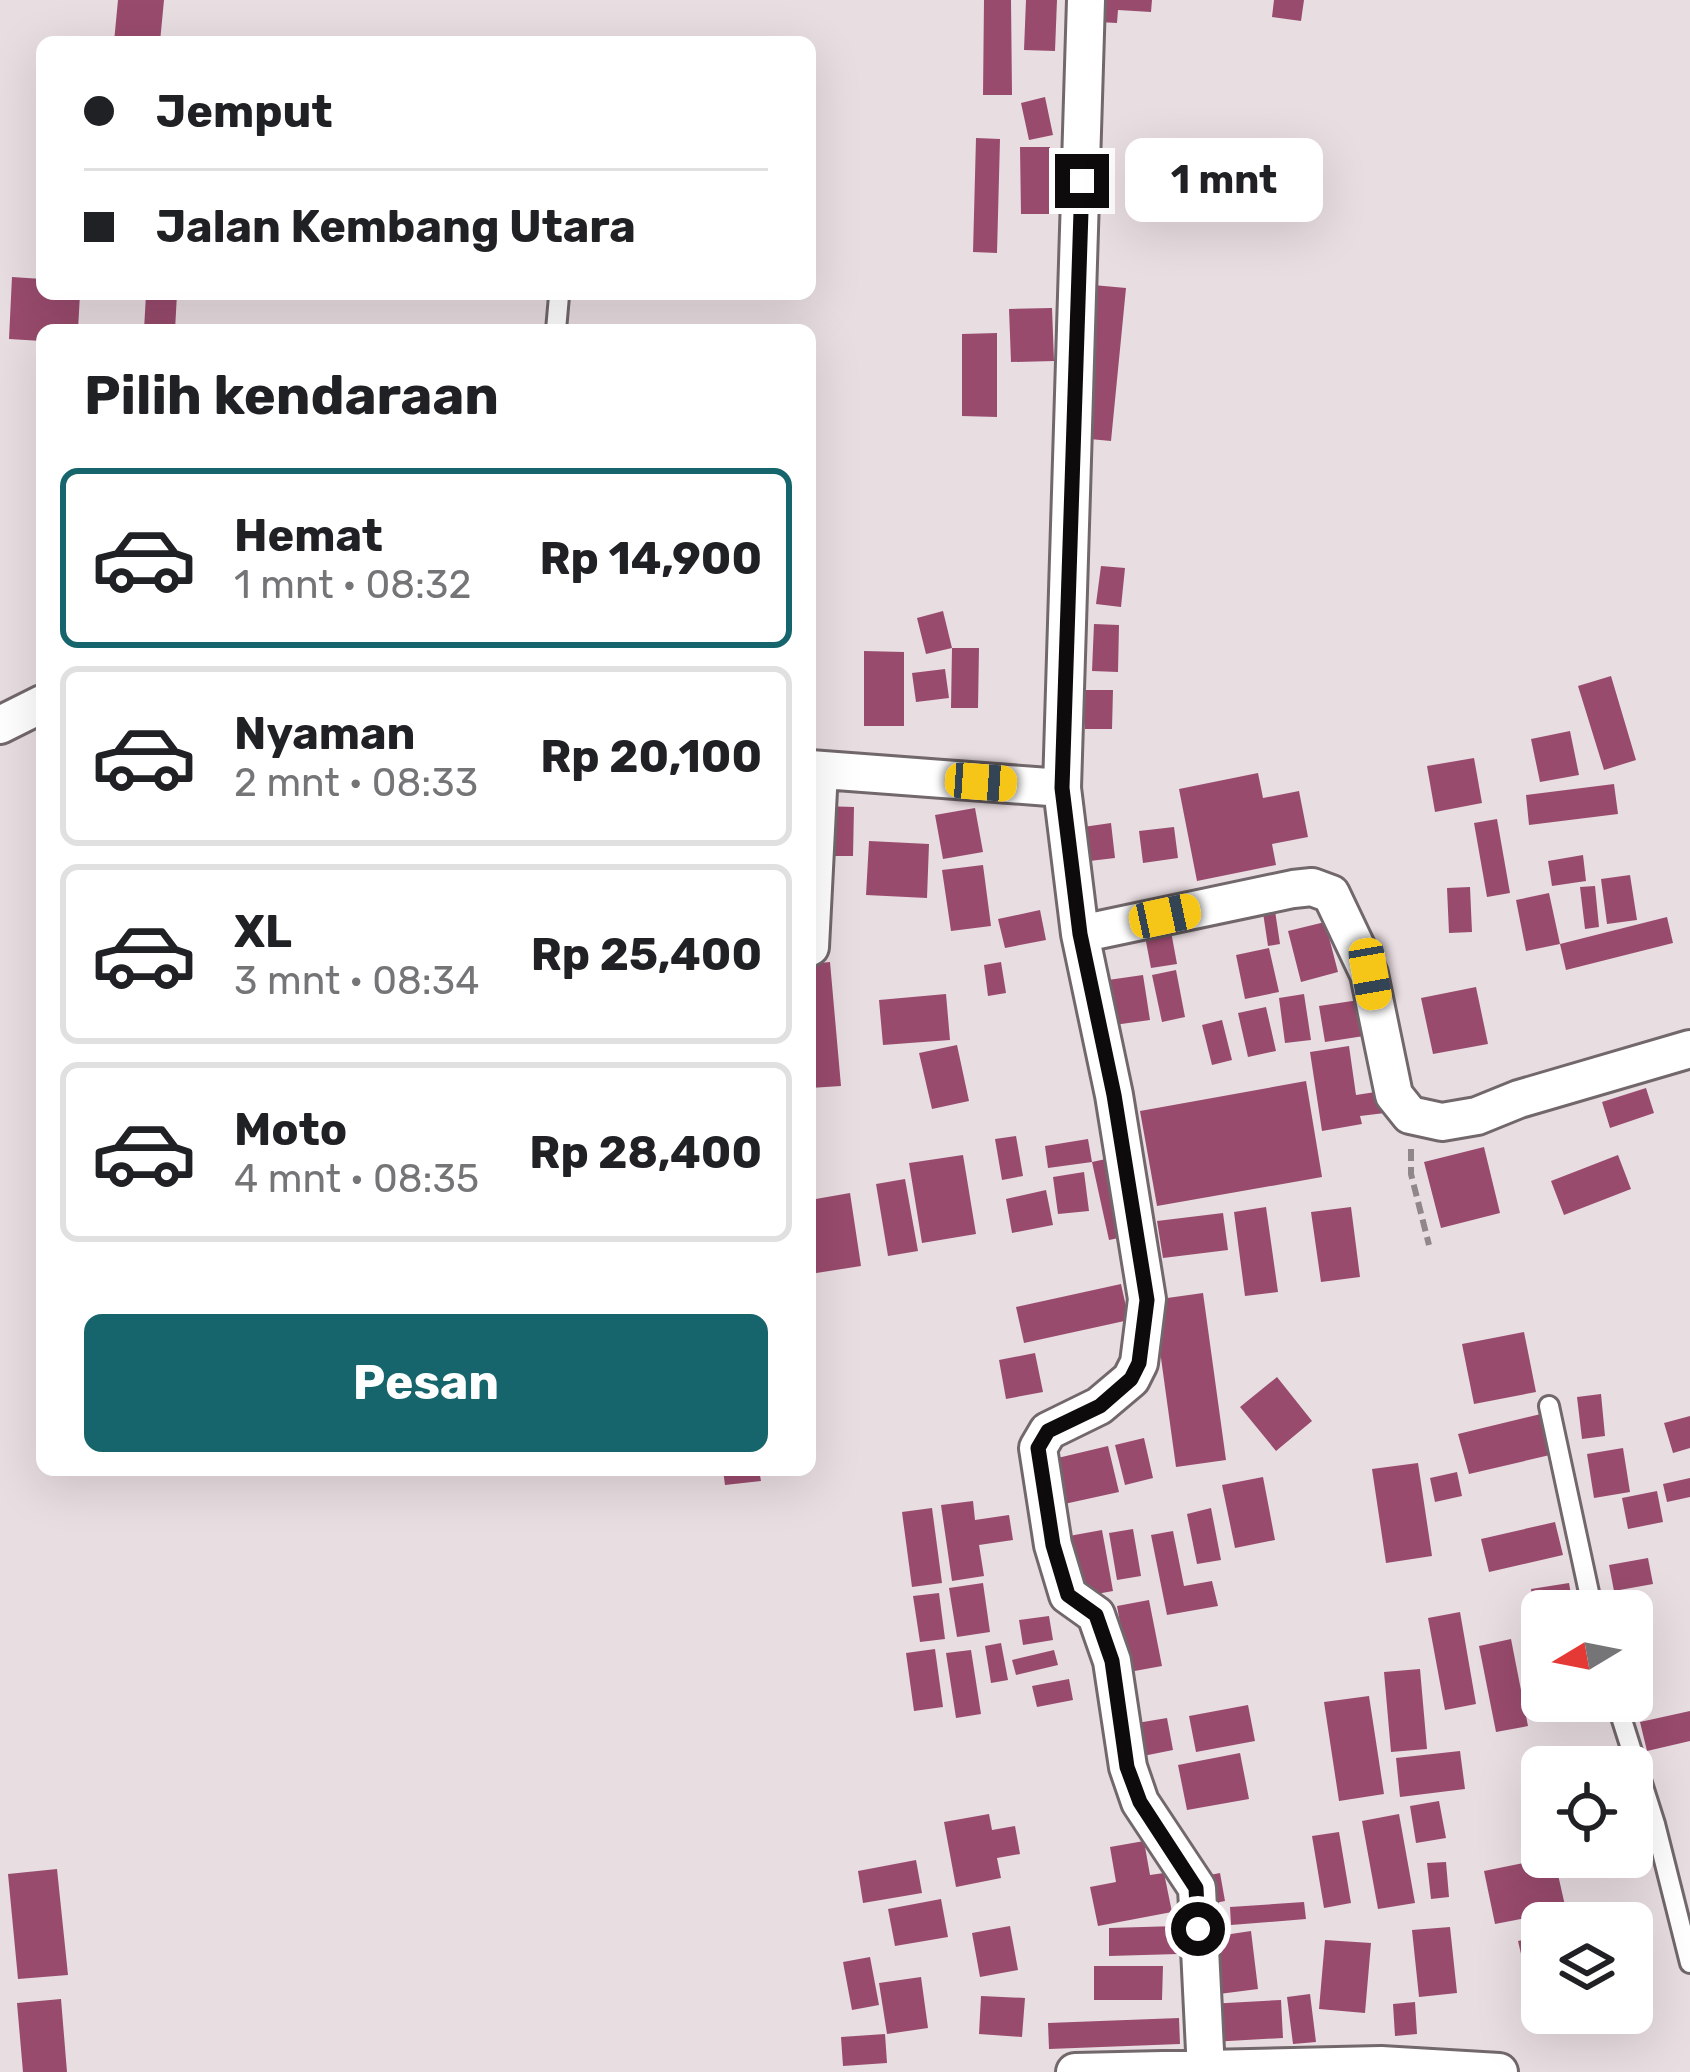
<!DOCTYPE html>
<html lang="id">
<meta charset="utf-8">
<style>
body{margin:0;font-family:Rubik,sans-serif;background:#f2f2f2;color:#202124;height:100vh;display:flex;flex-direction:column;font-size:45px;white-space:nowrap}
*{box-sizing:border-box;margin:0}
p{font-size:39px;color:#757577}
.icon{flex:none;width:66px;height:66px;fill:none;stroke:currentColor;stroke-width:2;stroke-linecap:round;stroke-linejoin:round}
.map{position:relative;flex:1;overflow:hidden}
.side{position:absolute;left:36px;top:324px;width:780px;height:1152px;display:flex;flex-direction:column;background:#fff;border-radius:18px;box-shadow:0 12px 48px #0002}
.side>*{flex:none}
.hud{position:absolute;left:36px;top:36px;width:780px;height:264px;border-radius:18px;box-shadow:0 12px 48px #0002;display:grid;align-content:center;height:264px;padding:0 48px;background:#fff}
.needle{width:78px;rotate:260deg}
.controls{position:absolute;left:1521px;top:1590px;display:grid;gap:24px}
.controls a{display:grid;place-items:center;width:132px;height:132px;border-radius:18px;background:#fff;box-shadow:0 12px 48px #0002;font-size:60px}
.end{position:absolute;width:54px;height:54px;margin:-27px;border:15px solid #0e0b0c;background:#fff;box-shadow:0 0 0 6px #fff}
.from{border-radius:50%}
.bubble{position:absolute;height:84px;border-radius:18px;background:#fff;box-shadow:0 12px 48px #0002;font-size:39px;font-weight:700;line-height:84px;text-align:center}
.car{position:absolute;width:36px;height:72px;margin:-36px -18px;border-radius:15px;box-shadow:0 0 9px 3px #0007;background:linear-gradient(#f5c518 24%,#345 0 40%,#f5c518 0 76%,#345 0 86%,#f5c518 0)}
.hud b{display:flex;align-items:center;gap:42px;height:114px;font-size:45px}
.hud b+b{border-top:3px solid #e0e0e0}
.hud i{width:30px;height:30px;background:#202124}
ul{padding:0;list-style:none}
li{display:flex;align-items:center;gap:36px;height:180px;margin:0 24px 18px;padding:0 24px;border:6px solid #e0e0e0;border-radius:18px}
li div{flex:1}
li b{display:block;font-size:45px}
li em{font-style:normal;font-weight:700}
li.on{border-color:#17656c}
li>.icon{width:108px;height:108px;stroke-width:1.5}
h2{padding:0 48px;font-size:54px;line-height:144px}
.cta{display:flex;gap:24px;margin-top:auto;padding:24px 48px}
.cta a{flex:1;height:138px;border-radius:18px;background:#17656c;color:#fff;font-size:48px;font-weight:700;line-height:138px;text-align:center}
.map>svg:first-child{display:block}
</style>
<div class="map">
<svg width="1690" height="2072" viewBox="0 0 1690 2072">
<rect width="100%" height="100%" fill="#e8dde1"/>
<path fill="#994b6d" d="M118,0H164L160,42H114Z
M984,0H1011L1012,95H983Z
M1026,0H1057L1055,51L1024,50Z
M1099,0H1152L1151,12L1118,10L1117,23L1098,22Z
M1274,0H1304L1301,21L1272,17Z
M1045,97L1053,135L1029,140L1021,103Z
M976,138L1000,139L997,253L973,252Z
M1020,147H1050V214H1021Z
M12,277L42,279V294H80L78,330H42V341L9,339Z
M1093,285L1126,288L1111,441L1079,438Z
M146,294H177L175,330H144Z
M1052,308L1054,361L1011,362L1009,309Z
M997,333V417L962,416V334Z
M1101,566L1125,568L1121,607L1096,604Z
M943,611L952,648L926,654L917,618Z
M1094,624L1119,625L1118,672L1092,671Z
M952,648H979L978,708H951Z
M864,651L904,652V726H864Z
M945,669L949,698L916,702L912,673Z
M1611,676L1636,760L1604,770L1578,686Z
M1085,690H1113L1112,729H1085Z
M1570,731L1579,775L1540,782L1531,739Z
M1474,758L1482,803L1435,812L1427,766Z
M1258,773L1263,798L1299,791L1308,837L1272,844L1276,865L1197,881L1179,789Z
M1614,784L1618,814L1529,825L1526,795Z
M822,806L854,807L853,856H821Z
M975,808L983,852L943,859L935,815Z
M1497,819L1510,893L1487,897L1474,823Z
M1111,823L1115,858L1081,862L1076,828Z
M1174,827L1178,858L1143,863L1139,831Z
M869,841L929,844L927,898L866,895Z
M1583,855L1586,881L1552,886L1548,861Z
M983,865L991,926L951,931L942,870Z
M1630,875L1637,920L1607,924L1601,879Z
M1595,886L1599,927L1585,929L1580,887Z
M1470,887L1472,932L1449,933L1447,888Z
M1549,893L1560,944L1526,951L1516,900Z
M1274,904L1280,944L1268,946L1262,906Z
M1040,910L1046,940L1005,948L998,919Z
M1667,917L1673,943L1566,970L1560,944Z
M1325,922L1338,972L1301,982L1288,931Z
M1170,926L1177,964L1151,968L1144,931Z
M1269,948L1279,992L1245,999L1236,955Z
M830,962L841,1086L810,1088V964Z
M1001,962L1006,993L988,996L984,965Z
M1176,970L1185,1017L1162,1022L1152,975Z
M1143,975L1150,1020L1114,1025L1108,980Z
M1476,987L1488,1044L1433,1054L1421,998Z
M946,994L950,1040L883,1045L879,1000Z
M1304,994L1311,1040L1285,1043L1279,998Z
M1359,1000L1364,1036L1325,1042L1319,1006Z
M1266,1007L1276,1051L1248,1057L1238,1013Z
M1222,1020L1232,1060L1212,1065L1202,1025Z
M957,1045L969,1101L932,1109L919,1053Z
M1349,1046L1356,1095L1382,1091L1385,1113L1360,1116L1362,1124L1322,1131L1310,1052Z
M1306,1081L1322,1177L1157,1206L1140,1111Z
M1646,1088L1654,1113L1610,1128L1602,1102Z
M1016,1136L1023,1176L1002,1180L995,1139Z
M1088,1139L1092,1162L1048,1168L1045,1146Z
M1484,1147L1500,1213L1441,1228L1424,1162Z
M963,1155L976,1234L922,1243L909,1163Z
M1618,1155L1631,1189L1564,1215L1551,1181Z
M1115,1157L1133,1235L1109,1240L1092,1162Z
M1084,1172L1089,1211L1058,1214L1053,1177Z
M905,1179L918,1251L888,1256L876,1184Z
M1046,1190L1053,1225L1012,1233L1006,1199Z
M850,1193L861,1266L810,1274V1200Z
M1266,1207L1278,1292L1245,1296L1234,1212Z
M1351,1207L1360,1277L1321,1282L1311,1212Z
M1223,1213L1228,1250L1163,1258L1157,1221Z
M1121,1284L1129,1320L1024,1343L1016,1307Z
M1203,1293L1226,1460L1176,1467L1153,1300Z
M1524,1332L1536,1392L1474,1404L1462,1344Z
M1035,1353L1043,1392L1006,1399L999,1360Z
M1277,1377L1312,1421L1276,1451L1240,1407Z
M1601,1394L1605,1436L1582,1439L1577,1397Z
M1541,1414L1550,1455L1469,1474L1458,1434Z
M1690,1416V1448L1673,1453L1664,1423Z
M1144,1438L1153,1478L1125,1485L1115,1445Z
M1108,1446L1119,1492L1055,1506L1045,1461Z
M1623,1448L1630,1492L1594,1498L1587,1454Z
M1418,1463L1432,1556L1386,1563L1372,1469Z
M723,1470H759L761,1481L725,1485Z
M1457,1472L1462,1496L1435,1502L1430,1478Z
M1263,1477L1275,1540L1235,1548L1222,1485Z
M1690,1478V1497L1667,1502L1663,1484Z
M1657,1491L1663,1522L1628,1529L1622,1498Z
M973,1501L975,1520L1009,1515L1013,1540L979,1545L984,1576L952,1581L941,1505Z
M932,1508L942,1583L912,1587L902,1512Z
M1211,1508L1221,1560L1197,1564L1187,1514Z
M1555,1522L1563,1555L1489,1572L1481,1539Z
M1133,1529L1141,1576L1117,1580L1109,1533Z
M1102,1530L1113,1591L1080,1597L1069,1536Z
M1173,1531L1184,1586L1212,1581L1218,1606L1167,1615L1151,1535Z
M1648,1558L1653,1584L1614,1591L1609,1565Z
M983,1583L990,1632L957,1637L949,1588Z
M1569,1583L1574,1611H1542V1626L1537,1627L1531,1589Z
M939,1593L945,1639L920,1642L913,1596Z
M1149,1600L1162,1666L1129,1672L1117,1606Z
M1460,1612L1476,1704L1445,1710L1428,1618Z
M1049,1616L1053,1640L1023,1645L1019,1620Z
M1542,1631V1691L1532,1693L1521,1635Z
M1511,1639L1528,1726L1496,1732L1479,1646Z
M1001,1643L1008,1680L991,1683L985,1646Z
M935,1649L943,1707L914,1711L906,1653Z
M971,1650L981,1714L956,1718L946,1653Z
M1054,1650L1058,1665L1016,1675L1012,1660Z
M1420,1669L1427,1749L1391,1752L1384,1672Z
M1069,1679L1073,1700L1037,1707L1032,1686Z
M1369,1696L1384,1794L1339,1801L1324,1702Z
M1248,1705L1255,1741L1196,1752L1189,1716Z
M1690,1711V1741L1647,1751L1640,1722Z
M1167,1718L1173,1750L1143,1756L1137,1723Z
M1460,1751L1465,1789L1400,1797L1396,1758Z
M1240,1753L1249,1799L1187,1810L1178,1765Z
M1439,1801L1446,1838L1416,1843L1410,1806Z
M989,1814L992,1830L1015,1826L1020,1854L997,1858L1001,1878L956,1887L944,1822Z
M1399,1814L1415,1903L1378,1909L1362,1821Z
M1339,1832L1351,1903L1324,1908L1312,1836Z
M1144,1841L1150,1875L1164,1873L1172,1912L1098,1926L1090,1887L1116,1882L1110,1847Z
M1554,1857L1566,1910L1495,1924L1484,1871Z
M916,1860L922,1893L863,1903L858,1871Z
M1446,1862L1449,1897L1431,1899L1427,1863Z
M57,1869L68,1975L18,1979L8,1874Z
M1220,1873L1225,1901L1210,1904L1205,1876Z
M941,1899L948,1937L895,1946L888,1909Z
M1304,1902L1306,1919L1231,1925L1230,1907Z
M1010,1926L1018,1970L980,1977L972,1933Z
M1177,1926L1178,1954L1109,1956V1928Z
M1450,1927L1457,1993L1419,1997L1412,1930Z
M1251,1931L1258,1989L1219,1994L1211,1937Z
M1542,1936V1949L1521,1954L1518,1941Z
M1325,1940L1371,1943L1365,2013L1319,2009Z
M870,1957L879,2005L852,2010L843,1962Z
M1094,1966H1163L1162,2000H1094Z
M921,1977L928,2028L887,2034L879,1983Z
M1310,1994L1316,2042L1293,2044L1287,1997Z
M981,1996L1025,1998L1022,2037L979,2034Z
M61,1999L67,2072H23L17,2003Z
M1281,2000L1283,2038L1211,2042L1208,2004Z
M1415,2002L1417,2034L1395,2036L1393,2004Z
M1179,2018L1180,2044L1049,2049L1048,2023Z
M885,2034L887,2063L843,2066L841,2037Z"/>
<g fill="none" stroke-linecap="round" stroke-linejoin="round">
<g stroke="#72686c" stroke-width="24">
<path id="lane" d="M556,330L559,296
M1549,1406L1593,1611
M1616,1701L1655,1824L1690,1963"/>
</g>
<g stroke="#72686c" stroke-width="42">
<path id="street" d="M0,725L42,704
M810,769L1062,788L1086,0
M1062,788L1080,934L1293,889L1312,887L1331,894L1369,974L1394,1095L1410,1115L1442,1122L1477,1116L1519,1099L1690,1049
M1080,934L1114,1095L1147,1299L1139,1363L1131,1379L1099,1406L1048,1431L1038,1448L1053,1545L1068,1595L1096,1615L1112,1661L1128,1767L1140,1802L1197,1888L1206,2071
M810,947L819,770
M1075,2072L1381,2065L1499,2072"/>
</g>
<path stroke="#8f878a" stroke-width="6" stroke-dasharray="12 6" stroke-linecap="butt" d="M1411,1149V1174L1429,1245"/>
<use href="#lane" stroke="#fff" stroke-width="18"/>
<use href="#street" stroke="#fff" stroke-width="36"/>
</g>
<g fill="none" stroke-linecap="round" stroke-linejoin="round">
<path stroke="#0e0b0c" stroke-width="15" d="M1082,181L1062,788L1080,934L1114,1095L1147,1300L1139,1363L1131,1379L1100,1406L1048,1431L1038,1448L1053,1545L1068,1595L1096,1615L1112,1661L1127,1767L1140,1802L1196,1888L1198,1929"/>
</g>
</svg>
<div class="controls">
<a><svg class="needle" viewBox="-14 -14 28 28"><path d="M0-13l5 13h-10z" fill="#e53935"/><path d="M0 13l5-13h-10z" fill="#757577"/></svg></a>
<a><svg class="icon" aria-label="locate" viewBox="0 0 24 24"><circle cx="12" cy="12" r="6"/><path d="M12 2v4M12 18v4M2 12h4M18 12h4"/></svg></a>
<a><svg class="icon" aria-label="layers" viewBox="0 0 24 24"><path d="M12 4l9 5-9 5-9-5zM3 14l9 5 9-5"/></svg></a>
</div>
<i class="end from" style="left:1198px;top:1929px"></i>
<i class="end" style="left:1082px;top:181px"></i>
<div class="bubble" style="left:1125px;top:138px;width:198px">1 mnt</div>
<i class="car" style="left:981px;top:782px;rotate:94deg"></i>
<i class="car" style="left:1165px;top:916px;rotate:78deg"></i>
<i class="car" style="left:1370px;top:974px;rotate:170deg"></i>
<div class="hud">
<b><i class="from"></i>Jemput</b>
<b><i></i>Jalan Kembang Utara</b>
</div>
<section class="side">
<h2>Pilih kendaraan</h2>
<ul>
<li class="on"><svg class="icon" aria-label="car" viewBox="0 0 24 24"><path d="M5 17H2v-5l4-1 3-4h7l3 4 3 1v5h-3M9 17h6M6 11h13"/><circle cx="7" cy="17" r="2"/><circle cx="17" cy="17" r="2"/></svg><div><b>Hemat</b><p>1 mnt · 08:32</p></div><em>Rp 14,900</em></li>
<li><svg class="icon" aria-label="car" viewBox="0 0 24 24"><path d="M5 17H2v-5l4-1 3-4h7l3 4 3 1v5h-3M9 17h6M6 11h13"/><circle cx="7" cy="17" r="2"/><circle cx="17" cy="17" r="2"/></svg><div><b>Nyaman</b><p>2 mnt · 08:33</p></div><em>Rp 20,100</em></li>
<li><svg class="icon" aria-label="car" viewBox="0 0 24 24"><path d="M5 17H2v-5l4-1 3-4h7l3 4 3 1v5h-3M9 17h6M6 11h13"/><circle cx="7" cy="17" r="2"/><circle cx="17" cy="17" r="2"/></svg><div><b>XL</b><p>3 mnt · 08:34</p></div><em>Rp 25,400</em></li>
<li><svg class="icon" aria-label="car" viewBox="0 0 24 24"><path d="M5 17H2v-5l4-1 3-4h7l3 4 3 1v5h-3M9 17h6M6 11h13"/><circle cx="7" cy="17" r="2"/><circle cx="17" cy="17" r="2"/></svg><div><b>Moto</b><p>4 mnt · 08:35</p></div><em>Rp 28,400</em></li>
</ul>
<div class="cta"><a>Pesan</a></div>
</section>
</div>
